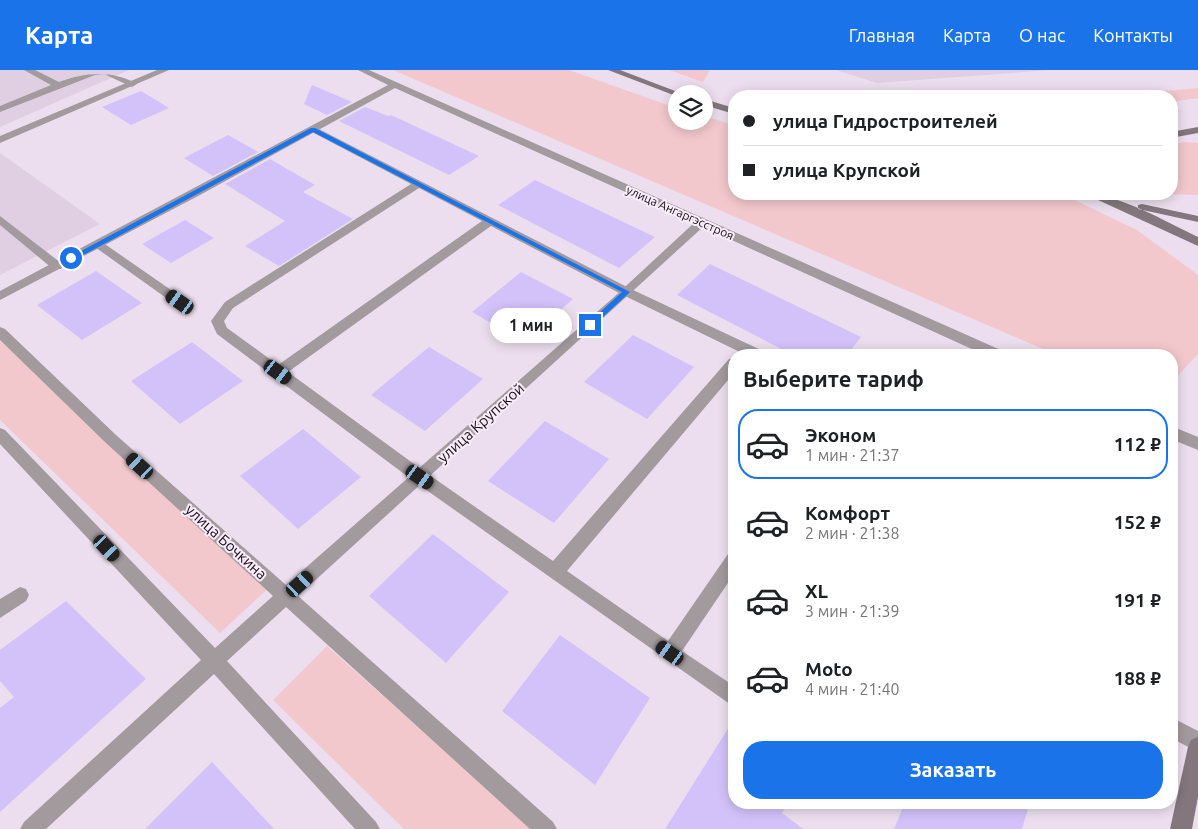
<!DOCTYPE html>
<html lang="ru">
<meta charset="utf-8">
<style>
body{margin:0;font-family:Ubuntu,sans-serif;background:#f2f2f2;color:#202124;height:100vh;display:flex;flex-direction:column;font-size:19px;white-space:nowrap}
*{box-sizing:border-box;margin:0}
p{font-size:16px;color:#757577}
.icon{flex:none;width:28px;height:28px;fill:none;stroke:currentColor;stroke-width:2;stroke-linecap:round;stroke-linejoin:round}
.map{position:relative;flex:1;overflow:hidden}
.details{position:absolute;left:728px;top:279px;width:450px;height:460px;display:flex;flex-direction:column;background:#fff;border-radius:20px;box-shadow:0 2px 12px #0003}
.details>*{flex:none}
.banner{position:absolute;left:728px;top:20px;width:450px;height:110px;border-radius:20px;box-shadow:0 2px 12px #0003;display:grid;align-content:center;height:110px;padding:0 15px;background:#fff}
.buttons{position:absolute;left:668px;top:15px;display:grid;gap:10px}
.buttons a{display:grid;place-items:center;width:45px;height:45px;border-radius:50%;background:#fff;box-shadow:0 2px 12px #0003;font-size:25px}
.end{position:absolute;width:22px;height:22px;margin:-11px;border:6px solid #1a73e8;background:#fff;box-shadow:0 0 0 2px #fff}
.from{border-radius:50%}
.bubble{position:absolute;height:35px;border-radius:18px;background:#fff;box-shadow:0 2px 12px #0003;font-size:16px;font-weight:600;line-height:35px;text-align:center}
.car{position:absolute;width:15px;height:30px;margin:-15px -8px;border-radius:6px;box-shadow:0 0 4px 1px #0007;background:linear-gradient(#222 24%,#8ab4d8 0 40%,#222 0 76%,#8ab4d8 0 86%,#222 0)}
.banner b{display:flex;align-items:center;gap:18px;height:48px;font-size:19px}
.banner b+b{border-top:1px solid #e0e0e0}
.banner i{width:12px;height:12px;background:#202124}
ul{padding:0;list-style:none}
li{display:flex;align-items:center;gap:15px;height:70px;margin:0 10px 8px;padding:0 5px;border:2px solid transparent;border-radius:20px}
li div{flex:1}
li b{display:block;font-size:19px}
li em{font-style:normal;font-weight:600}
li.selected{border-color:#1a73e8}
li>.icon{width:45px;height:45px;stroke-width:1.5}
h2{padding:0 15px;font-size:22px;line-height:60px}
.cta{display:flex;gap:10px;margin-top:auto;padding:10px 15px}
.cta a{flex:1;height:58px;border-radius:20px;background:#1a73e8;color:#fff;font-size:20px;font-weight:600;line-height:58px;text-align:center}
header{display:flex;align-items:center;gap:30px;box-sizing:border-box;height:70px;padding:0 25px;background:#1a73e8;color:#fff}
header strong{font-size:24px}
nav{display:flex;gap:28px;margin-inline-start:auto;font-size:18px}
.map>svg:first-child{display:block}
</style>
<header>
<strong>Карта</strong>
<nav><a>Главная</a><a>Карта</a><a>О нас</a><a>Контакты</a></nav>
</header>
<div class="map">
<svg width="1198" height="759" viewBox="0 0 1198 759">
<rect width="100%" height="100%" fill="#ecdeee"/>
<path fill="#e0cee2" d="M0,0H129L0,57Z
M836,0H1050L877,13Z
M0,83L100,154L0,205Z"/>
<path fill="#f2c8cc" d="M393,0H569L676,38V51H704V46L734,55V124H1056L1066,126L1137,160L1198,205V284L1171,313V285H1057Z
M669,0H710L703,12Z
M1198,18V28L1171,32V26H1112Z
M1185,72L1198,73V125L1166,124H1171V75Z
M0,271L274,513L220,563L0,350Z
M327,576L532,759H404L273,630Z"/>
<path fill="#d2c2f9" d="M312,15L352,32L327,45L304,34Z
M141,21L169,38L131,55L102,37Z
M365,37L388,46L391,45L479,86L449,105L339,51Z
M228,65L258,82L213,106L184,88Z
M270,89L315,115L303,122L353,149L279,196L245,176L285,151L225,114Z
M535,110L655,167L619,198L498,135Z
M185,150L214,168L171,193L142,174Z
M710,194L861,267L847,285H793L677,225Z
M96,201L142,233L82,270L37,235Z
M521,202L573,229L524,272L472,242Z
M633,265L694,297L647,349L584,312Z
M192,272L243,311L180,354L131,311Z
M429,277L483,309L425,361L371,325Z
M545,351L609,389L554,453L488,411Z
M303,359L361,407L298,459L240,406Z
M433,464L509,522L446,593L369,526Z
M66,531L146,609L0,742V638L14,627L0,611V580Z
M560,565L650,628L595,715L502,641Z
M734,649V732H788L782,743L803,759H665Z
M212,692L274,759H145Z
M905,732H1030L1022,759H894Z"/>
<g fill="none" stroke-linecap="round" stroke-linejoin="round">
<path fill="#a39a9e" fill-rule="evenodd" d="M24,0H35L59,12C85,2 113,0 137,14L132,17L104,4L95,5L0,42V36L51,15Z
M313,56L631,219L763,281L765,285H746L623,225L491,156L288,302L425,402L553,491L729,289L734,288V303L567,501L668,571L728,484L734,481V504L682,581L734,616V637L415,412L217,264L211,251L225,232L411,114L310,61L308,59ZM419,118L482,151L278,295L227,258L224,251L233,238Z
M0,146L61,193L63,196L61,199H53L0,155Z
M99,170L184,229L186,232L184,235H176L95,177L93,174Z
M20,517L26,519L29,525L26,531L0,548V529Z
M1171,647L1198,661V682L1171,668Z"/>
<path fill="#a39a9e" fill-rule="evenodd" d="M157,0H169L0,73V66Z
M358,0H369L1003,281L1005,285H985L703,157L298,526L553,752L557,759H530L286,537L227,591L376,752L380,759H355L214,604L46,759H20L24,752L201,590L0,374V358L5,360L215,578L273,526L106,373L0,270V257L5,259L116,365L286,515L614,227L694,153L395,18L200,125L0,230V221L388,15Z
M1171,356L1198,367V380L1171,369Z"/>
<path fill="#83777d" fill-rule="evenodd" d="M608,0H620L683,24H676V26Z
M704,29L734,38V44L704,35Z
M1198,57V63L1171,68V62Z
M1085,124C1120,124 1166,152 1198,167V176Z
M1142,134L1198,146V152L1138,139V135Z
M1198,667V727L1192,759H1170L1188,677L1191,670Z"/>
</g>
<path fill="#1a73e8" d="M311,58H315L630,222L592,257H587V254L622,222L313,62L74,190L68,188Z"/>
<g text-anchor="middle" stroke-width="4" stroke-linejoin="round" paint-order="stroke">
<g font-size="12" fill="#120d12" stroke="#faecfb">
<text transform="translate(680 143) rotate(24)" y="4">улица Ангаргэсстроя</text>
</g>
<g font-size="15" fill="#120d12" stroke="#faecfb">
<text transform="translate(481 353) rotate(-42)" y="5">улица Крупской</text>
<text transform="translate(226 472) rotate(42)" y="5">улица Бочкина</text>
</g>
</g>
</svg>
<div class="buttons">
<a><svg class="icon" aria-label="layers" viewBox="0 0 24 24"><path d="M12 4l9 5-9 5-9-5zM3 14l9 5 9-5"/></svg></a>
</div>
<i class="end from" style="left:71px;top:188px"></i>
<i class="end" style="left:590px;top:255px"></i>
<div class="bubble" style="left:490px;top:238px;width:82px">1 мин</div>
<i class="car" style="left:180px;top:232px;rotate:305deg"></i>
<i class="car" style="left:278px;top:302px;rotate:126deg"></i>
<i class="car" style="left:140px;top:396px;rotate:312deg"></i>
<i class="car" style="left:420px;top:407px;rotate:125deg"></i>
<i class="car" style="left:107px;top:478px;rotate:137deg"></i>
<i class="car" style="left:300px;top:514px;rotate:48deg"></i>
<i class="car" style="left:670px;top:583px;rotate:305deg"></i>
<div class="banner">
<b><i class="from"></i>улица Гидростроителей</b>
<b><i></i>улица Крупской</b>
</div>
<section class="details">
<h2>Выберите тариф</h2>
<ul>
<li class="selected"><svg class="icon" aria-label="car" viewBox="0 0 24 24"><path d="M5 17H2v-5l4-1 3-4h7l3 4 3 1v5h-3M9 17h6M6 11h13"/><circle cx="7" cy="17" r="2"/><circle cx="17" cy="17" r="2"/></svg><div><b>Эконом</b><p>1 мин · 21:37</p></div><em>112 ₽</em></li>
<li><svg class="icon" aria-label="car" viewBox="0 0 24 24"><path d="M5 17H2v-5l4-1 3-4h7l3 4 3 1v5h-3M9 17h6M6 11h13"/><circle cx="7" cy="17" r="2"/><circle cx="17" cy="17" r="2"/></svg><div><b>Комфорт</b><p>2 мин · 21:38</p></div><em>152 ₽</em></li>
<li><svg class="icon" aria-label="car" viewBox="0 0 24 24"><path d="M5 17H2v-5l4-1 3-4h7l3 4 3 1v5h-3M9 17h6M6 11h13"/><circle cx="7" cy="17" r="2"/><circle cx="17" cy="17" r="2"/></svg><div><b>XL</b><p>3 мин · 21:39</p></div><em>191 ₽</em></li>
<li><svg class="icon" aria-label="car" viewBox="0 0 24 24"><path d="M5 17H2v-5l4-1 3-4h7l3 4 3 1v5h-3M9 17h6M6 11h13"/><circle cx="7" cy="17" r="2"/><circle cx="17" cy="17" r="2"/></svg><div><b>Moto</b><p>4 мин · 21:40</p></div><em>188 ₽</em></li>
</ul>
<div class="cta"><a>Заказать</a></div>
</section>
</div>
